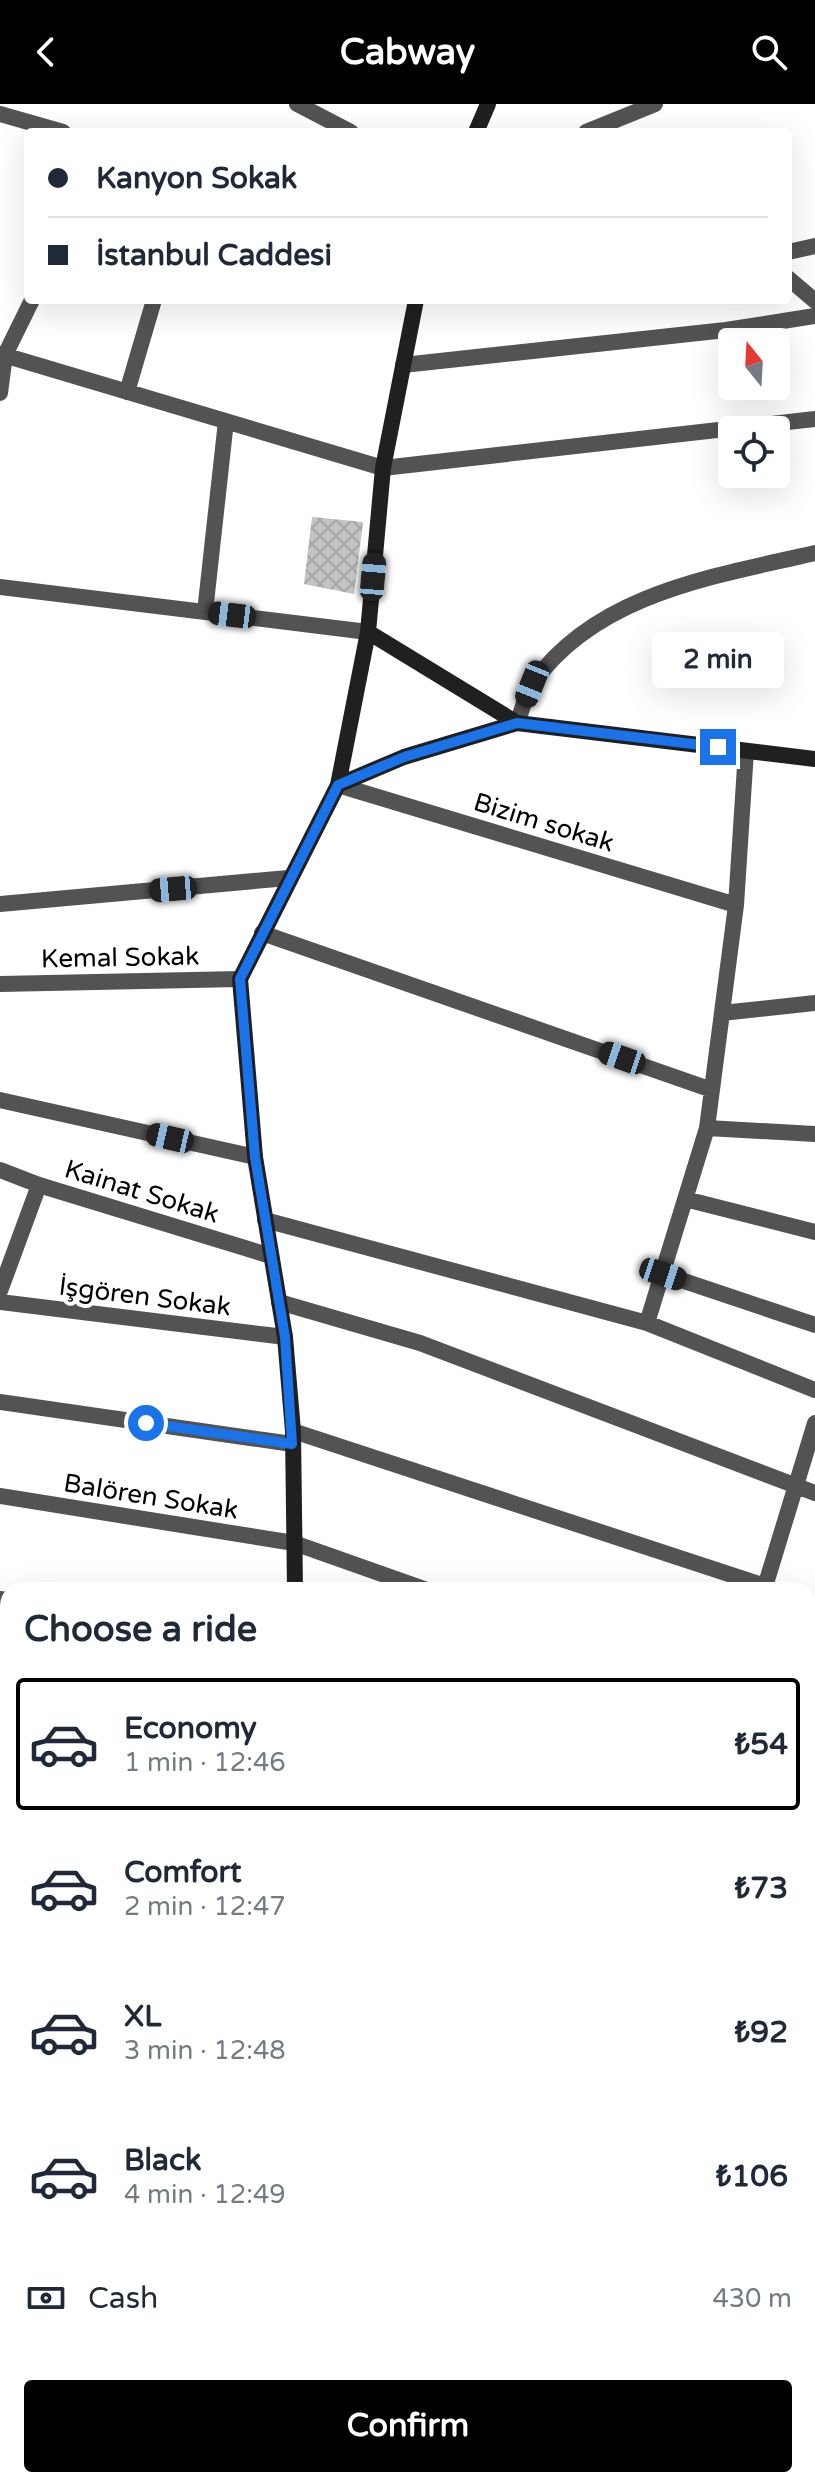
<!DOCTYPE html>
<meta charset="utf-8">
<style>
body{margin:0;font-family:"Varela Round",sans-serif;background:#f2f2f3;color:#1f2937;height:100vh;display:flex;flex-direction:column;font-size:30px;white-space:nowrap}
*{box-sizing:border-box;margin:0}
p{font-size:26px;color:#747a83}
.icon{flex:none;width:44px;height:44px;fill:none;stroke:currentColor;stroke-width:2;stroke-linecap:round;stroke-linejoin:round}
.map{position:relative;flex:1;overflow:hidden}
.sheet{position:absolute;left:0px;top:1478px;width:816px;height:906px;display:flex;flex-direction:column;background:#fff;border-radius:24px 24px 0 0;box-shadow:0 8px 32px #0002}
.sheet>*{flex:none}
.banner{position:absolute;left:24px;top:24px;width:768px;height:176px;border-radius:8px;box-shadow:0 8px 32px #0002;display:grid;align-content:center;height:176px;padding:0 24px;background:#fff}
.needle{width:52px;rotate:342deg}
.fabs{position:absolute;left:718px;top:224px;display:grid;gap:16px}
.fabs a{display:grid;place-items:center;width:72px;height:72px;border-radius:8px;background:#fff;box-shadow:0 8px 32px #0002;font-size:40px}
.end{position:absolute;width:36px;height:36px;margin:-18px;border:10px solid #1a73e8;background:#fff;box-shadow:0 0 0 4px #fff}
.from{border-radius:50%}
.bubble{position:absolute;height:56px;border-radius:8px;background:#fff;box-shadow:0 8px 32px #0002;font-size:26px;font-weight:800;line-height:56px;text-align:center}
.car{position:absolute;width:24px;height:48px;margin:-24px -12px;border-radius:10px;box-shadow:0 0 6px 2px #0007;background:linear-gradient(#222 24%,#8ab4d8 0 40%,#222 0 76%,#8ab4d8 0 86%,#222 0)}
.banner b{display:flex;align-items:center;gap:28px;height:76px;font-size:30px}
.banner b+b{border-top:2px solid #e0e1e3}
.banner i{width:20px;height:20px;background:#1f2937}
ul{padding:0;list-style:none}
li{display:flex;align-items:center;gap:24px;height:132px;margin:0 16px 12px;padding:0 8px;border:4px solid transparent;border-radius:8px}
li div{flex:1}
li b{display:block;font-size:30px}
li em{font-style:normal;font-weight:800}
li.current{border-color:#000}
li>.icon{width:72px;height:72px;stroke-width:1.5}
h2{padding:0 24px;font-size:36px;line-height:96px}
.pay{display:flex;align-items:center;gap:20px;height:88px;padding:0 24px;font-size:30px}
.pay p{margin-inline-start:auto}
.primary-button{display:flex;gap:16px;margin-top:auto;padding:16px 24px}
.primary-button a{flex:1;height:92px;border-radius:8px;background:#000;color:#fff;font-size:32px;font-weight:800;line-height:92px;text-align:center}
header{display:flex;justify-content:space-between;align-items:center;height:104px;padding:0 24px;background:#000;color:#fff;font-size:36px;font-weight:800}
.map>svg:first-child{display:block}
</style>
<header><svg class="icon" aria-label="back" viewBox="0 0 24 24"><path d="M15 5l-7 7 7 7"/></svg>Cabway<svg class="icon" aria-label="search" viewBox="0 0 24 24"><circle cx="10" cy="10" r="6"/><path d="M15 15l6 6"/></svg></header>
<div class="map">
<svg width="815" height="2383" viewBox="0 0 815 2383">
<defs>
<pattern id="building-cross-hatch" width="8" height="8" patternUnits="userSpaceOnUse" patternTransform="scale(2)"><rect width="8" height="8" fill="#c3c3c3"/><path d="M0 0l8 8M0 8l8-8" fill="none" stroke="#a6a6a6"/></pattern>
</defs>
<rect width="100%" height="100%" fill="#fff"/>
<path fill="url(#building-cross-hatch)" d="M312,413L363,418L354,490L304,480Z"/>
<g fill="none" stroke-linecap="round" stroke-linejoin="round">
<path stroke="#757575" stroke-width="3" stroke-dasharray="2 4" stroke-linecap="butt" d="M0,1804L8,1805"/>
<path stroke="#535353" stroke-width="16" d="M297,0L351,28
M0,10L63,28
M586,28L655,0
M788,148L815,142
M788,174L815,197
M0,250L383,364L815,315
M403,261L726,226L815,212
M127,288L154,196
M0,289L5,251L32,196
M0,483L368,528
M205,508L226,317
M517,619C522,606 526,590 533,579C597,489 716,472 815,449
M338,681L736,801
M0,800L288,774
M262,829L712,986
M0,880L240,875
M722,909L815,899
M0,996L255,1053
M707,1024L815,1030
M0,1066L39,1081L271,1152
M685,1095L815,1128
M265,1116L647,1219L815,1286
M663,1170L815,1221
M0,1187L39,1081
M0,1198L285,1233
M279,1198L420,1239L815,1389
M647,1219L707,1024L736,801L746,647
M0,1298L292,1340
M293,1327L765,1482
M0,1392L294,1439L427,1486
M764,1486L815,1319
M0,1495L8,1496
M0,1592L8,1578
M808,1618L815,1621
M0,1668L8,1669
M808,1718L815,1720
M808,1808L815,1811
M0,1936H8
M808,1940L815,1943
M0,2085L8,2087
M808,2156L815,2146
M0,2353L8,2355
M66,2376L85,2383
M557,2376L561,2383
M654,2383L659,2376"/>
<path stroke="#202020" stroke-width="16" d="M476,28L488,0
M368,528L517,619L815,655
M338,681L404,653L517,619
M295,1486L293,1327L285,1233L255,1053L240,875L338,681L368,528L383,364L416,196
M168,2383L170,2376"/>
</g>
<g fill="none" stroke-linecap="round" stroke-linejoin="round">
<path stroke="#1a73e8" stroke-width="10" d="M146,1319L292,1340L285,1233L255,1053L240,875L338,681L404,653L517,619L718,643"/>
</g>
<g text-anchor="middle" stroke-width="8" stroke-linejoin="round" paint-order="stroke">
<g font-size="26" fill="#000" stroke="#fff">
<text transform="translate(544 718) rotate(17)" y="9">Bizim sokak</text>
<text transform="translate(120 853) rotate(-1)" y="9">Kemal Sokak</text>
<text transform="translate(142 1087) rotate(17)" y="9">Kainat Sokak</text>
<text transform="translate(145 1192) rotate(7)" y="9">İşgören Sokak</text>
<text transform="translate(151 1392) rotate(9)" y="9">Balören Sokak</text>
</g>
</g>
</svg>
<div class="fabs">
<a><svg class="needle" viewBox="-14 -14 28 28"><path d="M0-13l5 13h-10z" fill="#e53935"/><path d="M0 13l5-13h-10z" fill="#747a83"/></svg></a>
<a><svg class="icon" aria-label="locate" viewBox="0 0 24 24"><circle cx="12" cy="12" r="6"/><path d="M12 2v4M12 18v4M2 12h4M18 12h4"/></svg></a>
</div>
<i class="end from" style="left:146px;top:1319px"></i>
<i class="end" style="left:718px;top:643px"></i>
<div class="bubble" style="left:652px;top:528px;width:132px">2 min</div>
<i class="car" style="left:373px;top:473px;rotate:5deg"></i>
<i class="car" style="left:232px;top:511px;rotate:277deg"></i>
<i class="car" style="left:532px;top:580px;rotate:202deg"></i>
<i class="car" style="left:173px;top:785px;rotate:265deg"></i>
<i class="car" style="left:622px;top:954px;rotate:289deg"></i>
<i class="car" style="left:170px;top:1034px;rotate:283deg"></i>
<i class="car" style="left:663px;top:1170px;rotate:108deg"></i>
<div class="banner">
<b><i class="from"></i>Kanyon Sokak</b>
<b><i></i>İstanbul Caddesi</b>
</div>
<section class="sheet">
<h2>Choose a ride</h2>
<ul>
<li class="current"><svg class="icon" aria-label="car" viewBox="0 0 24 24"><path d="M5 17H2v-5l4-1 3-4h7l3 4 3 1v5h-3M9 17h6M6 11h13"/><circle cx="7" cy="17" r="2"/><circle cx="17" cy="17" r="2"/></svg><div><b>Economy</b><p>1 min · 12:46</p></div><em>₺54</em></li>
<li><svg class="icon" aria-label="car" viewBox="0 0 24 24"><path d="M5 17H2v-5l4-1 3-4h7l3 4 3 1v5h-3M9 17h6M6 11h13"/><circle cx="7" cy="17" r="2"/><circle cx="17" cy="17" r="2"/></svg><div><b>Comfort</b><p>2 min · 12:47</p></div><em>₺73</em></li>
<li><svg class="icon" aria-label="car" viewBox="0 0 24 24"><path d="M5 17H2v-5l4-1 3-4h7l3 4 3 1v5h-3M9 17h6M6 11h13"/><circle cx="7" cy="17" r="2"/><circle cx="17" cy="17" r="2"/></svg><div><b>XL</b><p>3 min · 12:48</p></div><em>₺92</em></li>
<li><svg class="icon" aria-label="car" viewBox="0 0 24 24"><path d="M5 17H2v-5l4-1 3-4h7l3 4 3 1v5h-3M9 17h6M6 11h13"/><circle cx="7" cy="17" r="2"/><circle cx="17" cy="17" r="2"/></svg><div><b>Black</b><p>4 min · 12:49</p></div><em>₺106</em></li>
</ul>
<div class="pay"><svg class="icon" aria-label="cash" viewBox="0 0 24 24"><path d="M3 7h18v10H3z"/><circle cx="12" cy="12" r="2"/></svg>Cash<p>430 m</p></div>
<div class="primary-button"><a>Confirm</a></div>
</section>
</div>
